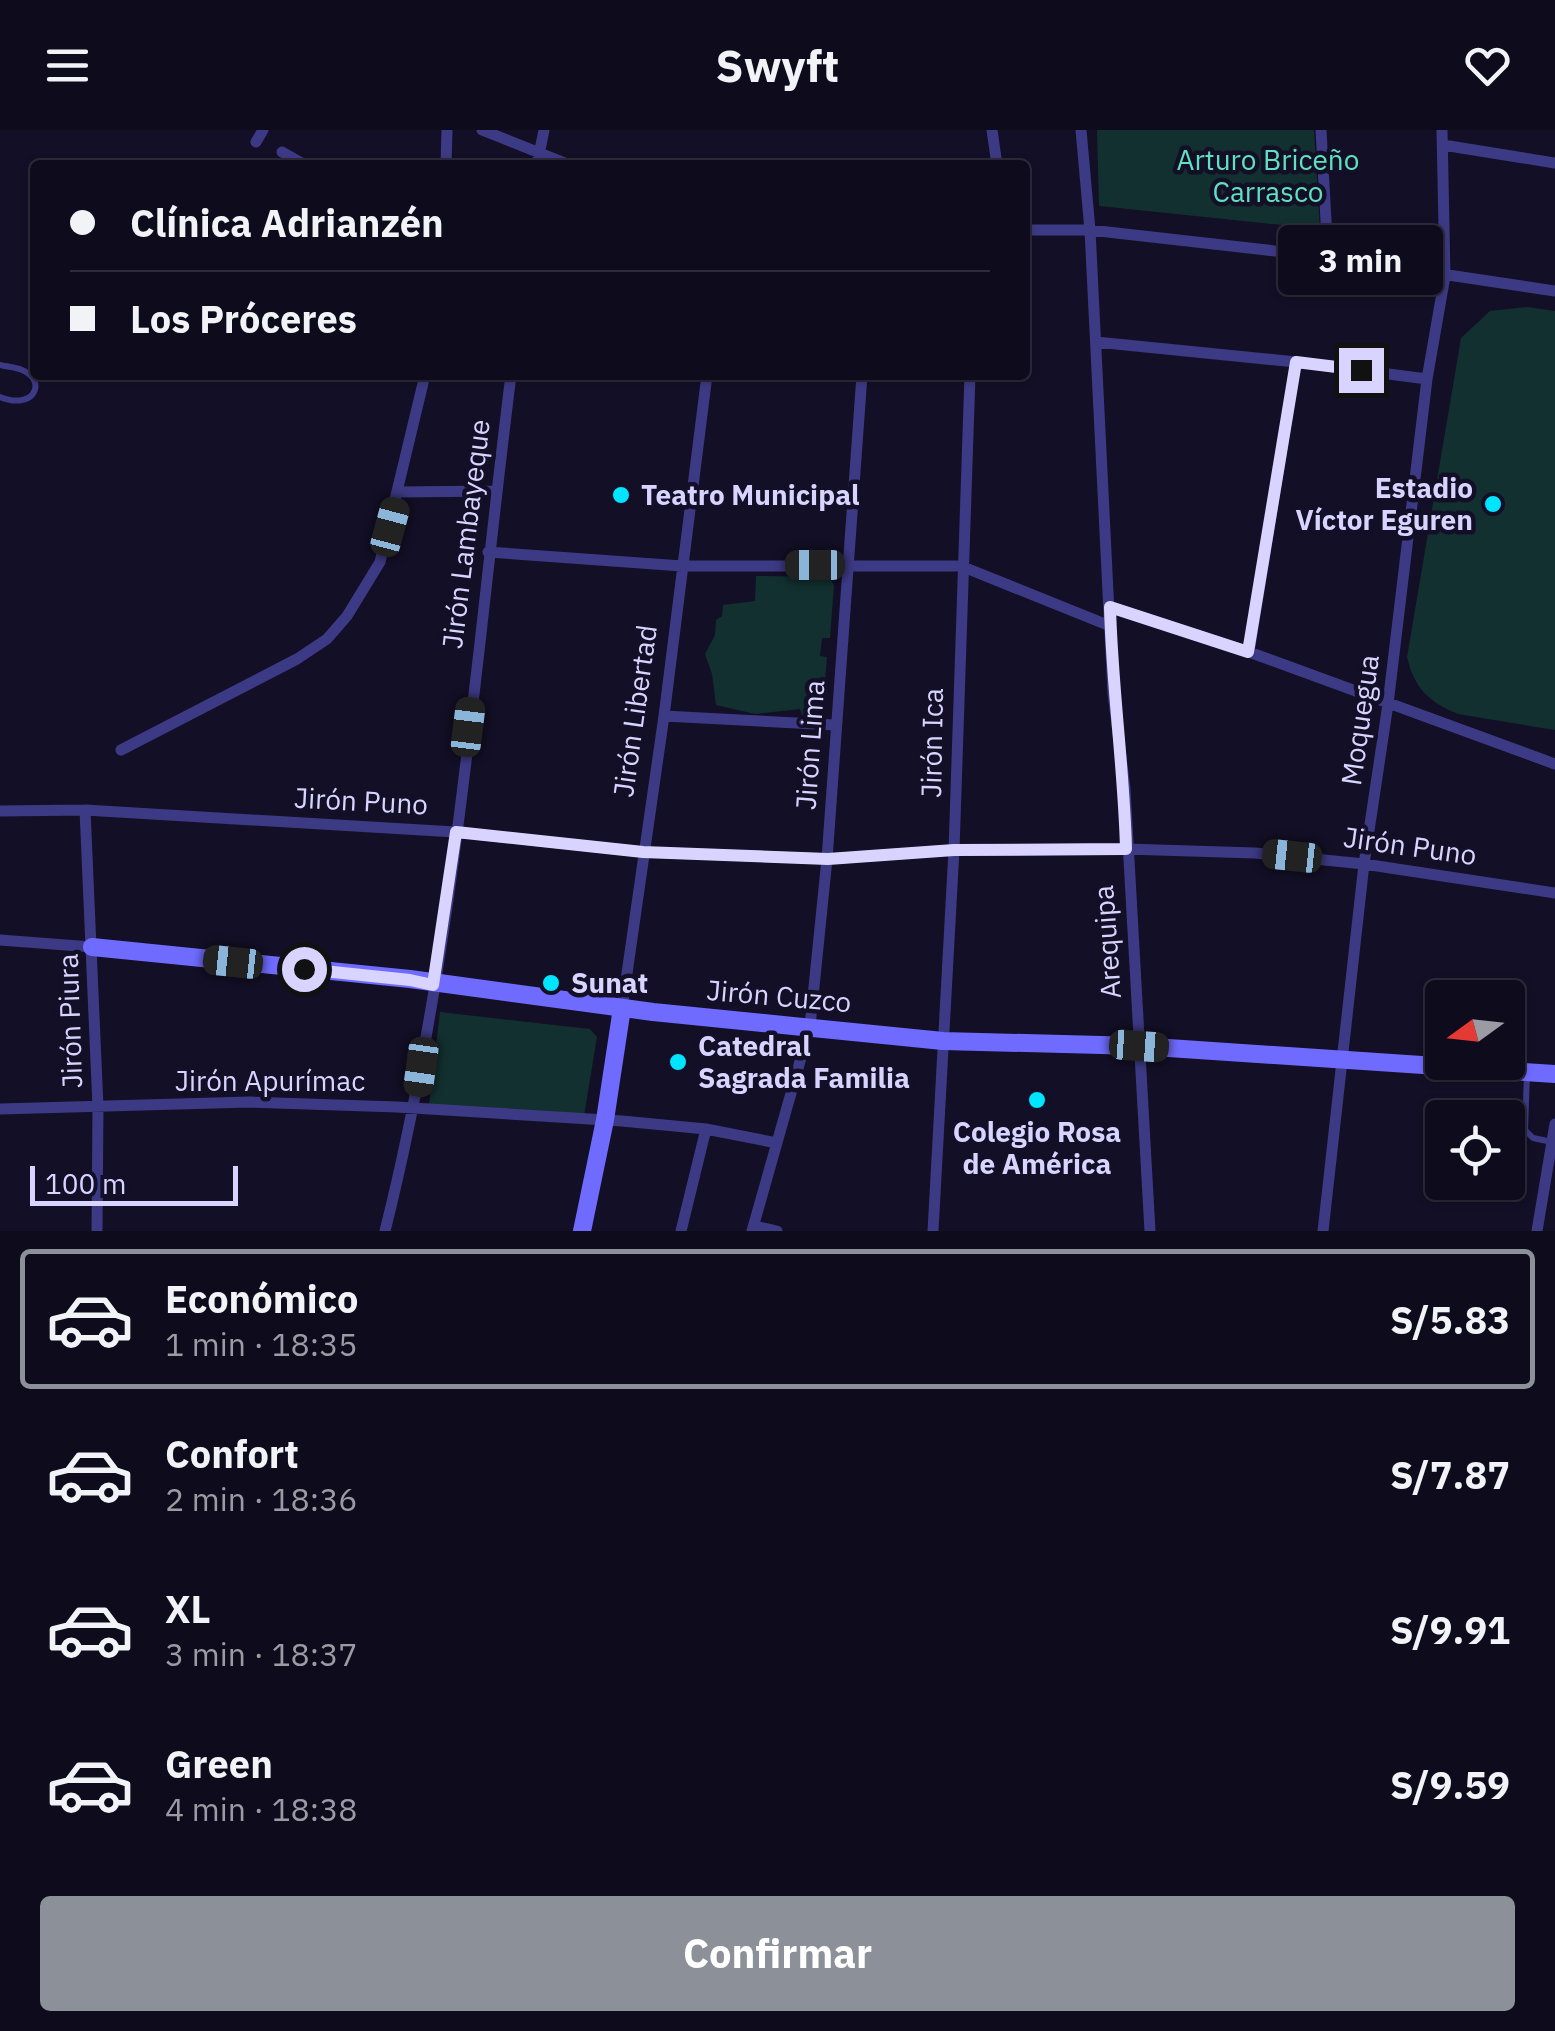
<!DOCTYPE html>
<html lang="es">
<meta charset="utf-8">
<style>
body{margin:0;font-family:"IBM Plex Sans",sans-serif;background:#1c1929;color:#f1f3f6;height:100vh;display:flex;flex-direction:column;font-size:38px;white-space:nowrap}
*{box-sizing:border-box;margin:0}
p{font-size:32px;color:#9b9ba3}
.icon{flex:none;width:55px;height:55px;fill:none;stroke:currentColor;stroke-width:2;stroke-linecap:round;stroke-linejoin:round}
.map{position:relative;height:1101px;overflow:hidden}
.details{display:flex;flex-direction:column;background:#0e0b1c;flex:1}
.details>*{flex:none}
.guide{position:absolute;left:30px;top:30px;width:1000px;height:220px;border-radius:10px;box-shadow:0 2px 8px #0004,0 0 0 2px #2e2b3b;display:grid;align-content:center;height:220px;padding:0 40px;background:#0e0b1c}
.needle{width:65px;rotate:255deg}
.fabs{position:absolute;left:1425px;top:850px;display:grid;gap:20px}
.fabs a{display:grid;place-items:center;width:100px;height:100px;border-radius:10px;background:#0e0b1c;box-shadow:0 2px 8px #0004,0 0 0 2px #2e2b3b;font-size:50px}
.scale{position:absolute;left:30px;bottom:25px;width:208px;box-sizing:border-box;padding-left:10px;border:5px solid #d9d4ff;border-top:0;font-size:28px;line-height:35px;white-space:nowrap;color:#d9d4ff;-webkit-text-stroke:8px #130f26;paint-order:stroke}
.end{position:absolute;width:45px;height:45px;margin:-22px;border:12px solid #d9d4ff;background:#111;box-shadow:0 0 0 5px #111}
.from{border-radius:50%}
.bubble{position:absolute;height:70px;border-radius:10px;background:#0e0b1c;box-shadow:0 2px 8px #0004,0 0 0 2px #2e2b3b;font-size:32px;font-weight:700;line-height:70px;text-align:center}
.car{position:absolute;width:30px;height:60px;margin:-30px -15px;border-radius:12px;box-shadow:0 0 8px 2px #0007;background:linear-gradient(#222 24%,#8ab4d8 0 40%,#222 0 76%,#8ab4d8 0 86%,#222 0)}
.guide b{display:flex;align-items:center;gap:35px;height:95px;font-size:38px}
.guide b+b{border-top:2px solid #2e2b3b}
.guide i{width:25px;height:25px;background:#f1f3f6}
ul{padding:18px 0 0;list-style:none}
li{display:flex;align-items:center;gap:30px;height:140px;margin:0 20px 15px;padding:0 20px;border:5px solid transparent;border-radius:10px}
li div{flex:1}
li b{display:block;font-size:38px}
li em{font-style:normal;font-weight:700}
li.on{border-color:#8c9099}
li>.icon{width:90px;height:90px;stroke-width:1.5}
.primary-button{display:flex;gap:20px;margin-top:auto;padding:20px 40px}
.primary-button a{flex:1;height:115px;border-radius:10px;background:#8c9099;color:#fff;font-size:40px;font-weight:700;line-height:115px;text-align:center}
header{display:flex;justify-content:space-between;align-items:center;height:130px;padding:0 40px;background:#0e0b1c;font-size:45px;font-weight:700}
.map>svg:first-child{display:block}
</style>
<header><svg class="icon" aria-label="menu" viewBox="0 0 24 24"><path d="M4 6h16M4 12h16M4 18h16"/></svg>Swyft<svg class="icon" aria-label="heart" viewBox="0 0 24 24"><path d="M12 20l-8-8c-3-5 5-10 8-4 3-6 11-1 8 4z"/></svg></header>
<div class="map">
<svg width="1555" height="1101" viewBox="0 0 1555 1101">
<rect width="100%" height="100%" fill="#130f26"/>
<path fill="#12302f" d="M1097,0H1314L1320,99L1099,76Z
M1527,177L1555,181V600L1458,584C1429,572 1414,558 1407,527L1461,208L1490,181Z
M756,446L829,447L834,455L830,508H822L820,526L827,527L823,575L816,581L802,585L800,579L755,584L716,575L712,544L705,524L715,505L716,490L722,486L723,475L755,471Z
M440,882L590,899L597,907L584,986L429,975Z"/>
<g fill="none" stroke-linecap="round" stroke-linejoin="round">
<path stroke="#3d3a85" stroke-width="6" d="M0,235C8,237 19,237 26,242C46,254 33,280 0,267
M1527,943L1525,1000L1533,1008L1552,1012"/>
<path stroke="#3d3a85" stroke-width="11" d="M482,0L570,35
M992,0L997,35
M1081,0L1090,100L1113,563L1125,659L1150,1101
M1321,0L1328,127
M256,12L263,0
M1443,15L1555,33
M282,22L305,35
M446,35L447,0
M537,35L544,0
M1025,100H1090L1328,127L1555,161
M1096,212L1296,232L1427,249
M399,362L496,361
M488,422L682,436H961L1110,496
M1110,477L1249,522L1555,634
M1249,522L1296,232
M664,586L835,595
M121,620L297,529L327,509L347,486L380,432L425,245
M85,680L98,977L97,1101
M0,681L85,680L455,702L643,722L827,729L954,720L1126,719L1255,723L1364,734L1555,763
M0,810L92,817
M622,878L664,586L707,245
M0,979L250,972L397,977L622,991L706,999L777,1013
M754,1096L777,1101
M385,1101C455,822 475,530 511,245
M681,1101L706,999
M752,1101L810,896L827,729L862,245
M933,1101L954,720L970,245
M1323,1101L1364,734L1388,574L1427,249L1445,146L1442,0
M1537,1101L1555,994"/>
<path stroke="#6f6bff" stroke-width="18" d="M92,817L410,849L653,882L943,911L1139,916L1555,944
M582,1101L605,990L622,878"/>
</g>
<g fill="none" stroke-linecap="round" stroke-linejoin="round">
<path stroke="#d9d4ff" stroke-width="12" d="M304,839L410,850L433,855L456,702L643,722L828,729L954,720L1126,719C1124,638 1112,558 1110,477L1248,522L1296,232L1361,240"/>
</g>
<g fill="#00e5ff" stroke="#130f26" stroke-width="4">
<circle cx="621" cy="365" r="10"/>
<circle cx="1493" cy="374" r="10"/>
<circle cx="551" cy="853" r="10"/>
<circle cx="678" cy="932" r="10"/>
<circle cx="1037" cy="970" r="10"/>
</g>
<g text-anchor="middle" stroke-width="9" stroke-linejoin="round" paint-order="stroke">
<g font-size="28" fill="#5fe0c0" stroke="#130f26">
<text x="1268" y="40">Arturo Briceño<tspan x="1268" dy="32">Carrasco</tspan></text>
</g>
<g font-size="28" font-weight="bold" fill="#d9d4ff" stroke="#130f26" text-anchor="start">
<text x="1473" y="368" text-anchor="end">Estadio<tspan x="1473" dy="32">Víctor Eguren</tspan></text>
<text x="641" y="375">Teatro Municipal</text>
<text x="571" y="863">Sunat</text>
<text x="698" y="926">Catedral<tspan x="698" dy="32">Sagrada Familia</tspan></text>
<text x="1037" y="1012" text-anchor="middle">Colegio Rosa<tspan x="1037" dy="32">de América</tspan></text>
</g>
<g font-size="28" fill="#d9d4ff" stroke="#130f26">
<text transform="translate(466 404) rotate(-83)" y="10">Jirón Lambayeque</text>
<text transform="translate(635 581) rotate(-82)" y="10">Jirón Libertad</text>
<text transform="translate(1360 590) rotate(-82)" y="10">Moquegua</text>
<text transform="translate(932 613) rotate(-89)" y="10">Jirón Ica</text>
<text transform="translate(810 615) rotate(-86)" y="10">Jirón Lima</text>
<text transform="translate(361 671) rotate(3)" y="10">Jirón Puno</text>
<text transform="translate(1410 716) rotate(8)" y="10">Jirón Puno</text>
<text transform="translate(1107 812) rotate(-94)" y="10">Arequipa</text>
<text transform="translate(779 866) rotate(5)" y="10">Jirón Cuzco</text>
<text transform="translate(70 891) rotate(-92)" y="10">Jirón Piura</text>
<text x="270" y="961">Jirón Apurímac</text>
</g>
</g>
</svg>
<div class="fabs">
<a><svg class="needle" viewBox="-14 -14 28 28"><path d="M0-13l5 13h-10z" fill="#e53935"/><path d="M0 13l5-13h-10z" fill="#9b9ba3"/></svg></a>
<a><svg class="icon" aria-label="locate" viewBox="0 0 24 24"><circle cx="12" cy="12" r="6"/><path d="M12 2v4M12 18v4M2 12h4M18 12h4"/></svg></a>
</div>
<div class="scale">100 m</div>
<i class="end from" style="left:304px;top:839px"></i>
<i class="end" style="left:1361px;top:240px"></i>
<div class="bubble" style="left:1278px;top:95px;width:165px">3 min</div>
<i class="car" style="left:390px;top:397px;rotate:15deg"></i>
<i class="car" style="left:815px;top:435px;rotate:270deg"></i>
<i class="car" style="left:468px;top:597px;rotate:7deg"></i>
<i class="car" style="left:1292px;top:726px;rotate:276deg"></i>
<i class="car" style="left:233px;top:832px;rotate:276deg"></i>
<i class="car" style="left:1139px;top:916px;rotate:94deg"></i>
<i class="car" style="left:421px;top:937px;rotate:188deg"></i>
<div class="guide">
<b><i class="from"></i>Clínica Adrianzén</b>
<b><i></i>Los Próceres</b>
</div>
</div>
<section class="details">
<ul>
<li class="on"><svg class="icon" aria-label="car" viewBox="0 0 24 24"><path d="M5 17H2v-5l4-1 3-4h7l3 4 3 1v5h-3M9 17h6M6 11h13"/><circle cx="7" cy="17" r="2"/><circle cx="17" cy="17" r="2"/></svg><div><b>Económico</b><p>1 min · 18:35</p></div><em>S/5.83</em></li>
<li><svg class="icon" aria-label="car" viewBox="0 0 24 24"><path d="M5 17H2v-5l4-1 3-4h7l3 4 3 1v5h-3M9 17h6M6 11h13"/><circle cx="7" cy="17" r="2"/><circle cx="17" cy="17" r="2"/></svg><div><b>Confort</b><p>2 min · 18:36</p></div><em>S/7.87</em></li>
<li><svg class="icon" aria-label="car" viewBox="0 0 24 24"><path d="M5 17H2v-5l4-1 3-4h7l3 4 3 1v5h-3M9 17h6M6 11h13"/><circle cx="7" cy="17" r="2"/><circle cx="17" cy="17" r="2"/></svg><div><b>XL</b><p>3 min · 18:37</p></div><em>S/9.91</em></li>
<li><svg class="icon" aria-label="car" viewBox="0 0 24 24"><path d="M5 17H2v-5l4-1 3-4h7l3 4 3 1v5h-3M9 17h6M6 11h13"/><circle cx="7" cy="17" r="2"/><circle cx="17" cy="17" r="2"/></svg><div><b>Green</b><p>4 min · 18:38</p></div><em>S/9.59</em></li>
</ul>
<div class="primary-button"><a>Confirmar</a></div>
</section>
